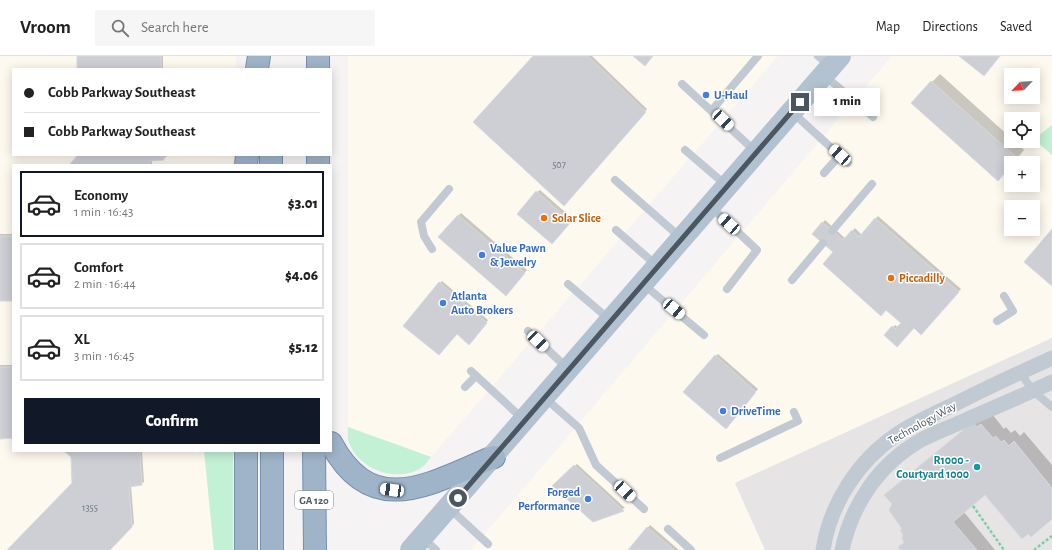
<!DOCTYPE html>
<meta charset="utf-8">
<style>
body{margin:0;font-family:"Alegreya Sans",sans-serif;background:#f6f6f6;color:#222;height:100vh;display:flex;flex-direction:column;font-size:15px;white-space:nowrap}
*{box-sizing:border-box;margin:0}
p{font-size:13px;color:#767676}
.icon{flex:none;width:22px;height:22px;fill:none;stroke:currentColor;stroke-width:2;stroke-linecap:round;stroke-linejoin:round}
.map{position:relative;flex:1;overflow:hidden}
.drawer{position:absolute;left:12px;top:108px;width:320px;height:288px;display:flex;flex-direction:column;background:#fff;border-radius:0px;box-shadow:0 2px 10px #0003}
.drawer>*{flex:none}
.top-card{position:absolute;left:12px;top:12px;width:320px;height:88px;border-radius:0px;box-shadow:0 2px 10px #0003;display:grid;align-content:center;height:88px;padding:0 12px;background:#fff}
.needle{width:26px;rotate:245deg}
.buttons{position:absolute;left:1004px;top:12px;display:grid;gap:8px}
.buttons a{display:grid;place-items:center;width:36px;height:36px;border-radius:0px;background:#fff;box-shadow:0 2px 10px #0003;font-size:20px}
.end{position:absolute;width:18px;height:18px;margin:-9px;border:5px solid #4a5661;background:#fff;box-shadow:0 0 0 2px #fff}
.from{border-radius:50%}
.bubble{position:absolute;height:28px;border-radius:0px;background:#fff;box-shadow:0 2px 10px #0003;font-size:13px;font-weight:800;line-height:28px;text-align:center}
.car{position:absolute;width:12px;height:24px;margin:-12px -6px;border-radius:5px;box-shadow:0 0 3px 1px #0007;background:linear-gradient(#fff 24%,#345 0 40%,#fff 0 76%,#345 0 86%,#fff 0)}
.top-card b{display:flex;align-items:center;gap:14px;height:38px;font-size:15px}
.top-card b+b{border-top:1px solid #e0e0e0}
.top-card i{width:10px;height:10px;background:#222}
ul{padding:7px 0 0;list-style:none}
li{display:flex;align-items:center;gap:12px;height:66px;margin:0 8px 6px;padding:0 4px;border:2px solid #e0e0e0;border-radius:0px}
li div{flex:1}
li b{display:block;font-size:15px}
li em{font-style:normal;font-weight:800}
li.on{border-color:#111827}
li>.icon{width:36px;height:36px;stroke-width:1.5}
.button{display:flex;gap:8px;margin-top:auto;padding:8px 12px}
.button a{flex:1;height:46px;border-radius:0px;background:#111827;color:#fff;font-size:16px;font-weight:800;line-height:46px;text-align:center}
header{display:flex;align-items:center;gap:24px;box-sizing:border-box;height:56px;padding:0 20px;background:#fff;border-bottom:1px solid #e0e0e0}
header strong{font-size:19px}
nav{display:flex;gap:22px;margin-inline-start:auto;font-size:14px}
.search{width:280px;height:36px;background:#f6f6f6;display:flex;align-items:center;gap:10px;box-sizing:border-box;padding:0 14px;border-radius:0px;color:#767676;font-size:15px}
.map>svg:first-child{display:block}
</style>
<header>
<strong>Vroom</strong>
<div class="search"><svg class="icon" aria-label="search" viewBox="0 0 24 24"><circle cx="10" cy="10" r="6"/><path d="M15 15l6 6"/></svg>Search here</div>
<nav><a>Map</a><a>Directions</a><a>Saved</a></nav>
</header>
<div class="map">
<svg width="1052" height="494" viewBox="0 0 1052 494">
<rect width="100%" height="100%" fill="#f5f3f3"/>
<path fill="#fdf9ef" fill-rule="evenodd" d="M0,0H236V13H13V99H234L233,109H13V395H204L214,494H0Z
M348,0H778L431,401L348,371Z
M892,0H1052V69L1034,83L1052,99V282L735,427L765,494H471ZM1011,19H1033V41H1011ZM1011,63H1033V85H1011ZM1011,107H1033V129H1011ZM1011,151H1033V173H1011Z"/>
<path fill="#e6e4e5" d="M1052,282V494H765L735,427Z"/>
<path fill="#c3f1d5" d="M1052,69V99L1034,83Z
M348,371L431,401C428,404 425,410 421,412C397,427 358,414 349,386C347,382 348,376 348,371Z
M204,395H233V494H214Z"/>
<path fill="#0003" d="M78,0H163V13H78Z
M535,0H592L647,53L566,146Z
M940,18L1011,82V85H1014L1024,94L1013,107H1011V110L932,26Z
M80,99H166V101L163,103L152,104V109H70Z
M540,134L573,163L554,185L537,136Z
M461,157L527,214L509,236L458,160Z
M878,160L961,233L921,277L914,271L885,279L895,269L898,271L902,267L834,196L813,178L825,164L846,183L855,172L862,179Z
M0,178H13V244H0Z
M442,225L488,264L471,285L457,277L440,227Z
M718,298L758,333L728,369L716,300Z
M0,309H13V381L0,382Z
M984,357L992,358L1004,373L1006,371L1011,377L1015,374L1020,380L1024,376L1052,409V462L986,438L964,456L995,494H902L905,486L903,472L893,448L886,439Z
M65,395H142L144,426L141,428L131,429L134,468L108,494H8L73,427L72,401Z
M577,408L625,452L593,464L554,430Z
M650,469L679,494H629Z"/>
<path fill="#cdcfd5" stroke="#d7d9de" d="M77,0H161V13H77Z
M533,0H588L646,56L564,150L473,66Z
M633,0H653L645,10Z
M959,0H1000L984,20Z
M931,25L1017,102L1013,107H1011V110L998,125L911,47Z
M78,99H164V104L150,105V109H69Z
M536,135L571,166L552,188L517,158Z
M458,159L525,217L506,240L438,181Z
M875,162L959,236L921,279L914,272L897,291L884,279L892,270L895,273L901,267L886,254L881,260L823,208L833,196L812,178L822,166L843,184L852,174L859,181Z
M1052,173V230L1024,206Z
M0,180H13V245H0Z
M439,226L487,267L469,289L457,278L439,299L403,270Z
M715,299L756,336L726,373L683,336Z
M0,311H13V382L0,383Z
M973,366L977,371L981,368L993,382L996,380L1001,386L1004,384L1009,390L1014,385L1052,432V463L1031,481L1028,478L1022,483L985,439L953,466L977,494H900L898,491L904,487L902,482L903,479L900,474L902,473L889,454L892,448L884,439Z
M64,395H140L142,429L129,431L132,471L110,494H7L72,427L71,401Z
M574,409L624,455L593,466L552,430Z
M647,471L674,494H628Z"/>
<g fill="none" stroke-linecap="round" stroke-linejoin="round">
<g stroke="#7690ad" stroke-width="24">
<path id="trunk" d="M257,13L259,0
M318,13V0
M271,99V109
M246,109L247,99
M318,109V99
M331,387C373,466 432,426 494,401
M246,395V494
M272,395V494
M314,395L315,494"/>
</g>
<path stroke="#7ad0a6" stroke-width="2.5" stroke-dasharray="3 2" stroke-linecap="butt" d="M973,450L1004,494
M1034,494L1052,480"/>
<path stroke="#c1cad2" stroke-width="8" d="M818,0L830,10
M824,19L873,61
M682,28L755,95
M712,54L758,0
M792,56L848,107
M685,94L727,130
M824,117L840,99
M615,124L680,181
M711,151L757,194L727,233
M616,174L656,209
M832,175L872,128
M432,193L424,180L421,166L449,133
M792,224L823,187
M568,228L610,264
M643,228L704,279
M997,265L1013,255L1004,240
M528,275L568,313
M471,315L524,364
M1020,316L1033,335L1052,351
M465,331L476,320
M545,342L579,372L596,409L644,453
M720,402L798,365L794,356
M449,452L488,488
M668,473L691,494
M423,482L436,494"/>
<path stroke="#c1cad2" stroke-width="15" d="M823,494C830,448 858,405 896,379C916,365 939,356 961,345C991,330 1021,316 1052,302
M842,494C852,448 879,408 921,384C936,376 953,370 968,363C996,351 1024,339 1052,326"/>
<path stroke="#b3c2d1" stroke-width="22" d="M411,494L840,0"/>
<use href="#trunk" stroke="#9fb4c9" stroke-width="22"/>
</g>
<g fill="none" stroke-linecap="round" stroke-linejoin="round">
<path stroke="#4a5661" stroke-width="5" d="M458,442L800,46"/>
</g>
<g fill="#3f7fe0" stroke="#fff" stroke-width="1.5">
<circle cx="706" cy="39" r="4"/>
<circle cx="482" cy="199" r="4"/>
<circle cx="443" cy="247" r="4"/>
<circle cx="723" cy="355" r="4"/>
<circle cx="588" cy="443" r="4"/>
</g>
<g fill="#e8710a" stroke="#fff" stroke-width="1.5">
<circle cx="544" cy="162" r="4"/>
<circle cx="891" cy="222" r="4"/>
</g>
<circle fill="#0f9aa8" stroke="#fff" stroke-width="1.5" cx="977" cy="411" r="4"/>
<g text-anchor="middle" stroke-width="3" stroke-linejoin="round" paint-order="stroke">
<g font-size="10" fill="#6b747e">
<text x="559" y="112">507</text>
<text x="90" y="455">1355</text>
</g>
<rect fill="#fff" stroke="#808990" stroke-width="1" x="295" y="435" width="38" height="18" rx="3"/>
<g font-size="11" font-weight="bold" fill="#4a5661">
<text x="314" y="448">GA 120</text>
</g>
<g font-size="12" font-weight="bold" fill="#366cbe" stroke="#fff" text-anchor="start">
<text x="714" y="43">U-Haul</text>
<text x="490" y="196">Value Pawn<tspan x="490" dy="14">&amp; Jewelry</tspan></text>
<text x="451" y="244">Atlanta<tspan x="451" dy="14">Auto Brokers</tspan></text>
<text x="731" y="359">DriveTime</text>
<text x="580" y="440" text-anchor="end">Forged<tspan x="580" dy="14">Performance</tspan></text>
</g>
<g font-size="12" font-weight="bold" fill="#c56008" stroke="#fff" text-anchor="start">
<text x="552" y="166">Solar Slice</text>
<text x="899" y="226">Piccadilly</text>
</g>
<g font-size="12" fill="#4a5661" stroke="#fff">
<text transform="translate(922 367) rotate(-29)" y="4">Technology Way</text>
</g>
<g font-size="12" font-weight="bold" fill="#0d838f" stroke="#fff" text-anchor="end">
<text x="969" y="408">R1000 -<tspan x="969" dy="14">Courtyard 1000</tspan></text>
</g>
</g>
</svg>
<div class="buttons">
<a><svg class="needle" viewBox="-14 -14 28 28"><path d="M0-13l5 13h-10z" fill="#e53935"/><path d="M0 13l5-13h-10z" fill="#767676"/></svg></a>
<a><svg class="icon" aria-label="locate" viewBox="0 0 24 24"><circle cx="12" cy="12" r="6"/><path d="M12 2v4M12 18v4M2 12h4M18 12h4"/></svg></a>
<a>+</a>
<a>−</a>
</div>
<i class="end from" style="left:458px;top:442px"></i>
<i class="end" style="left:800px;top:46px"></i>
<div class="bubble" style="left:814px;top:32px;width:66px">1 min</div>
<i class="car" style="left:723px;top:64px;rotate:133deg"></i>
<i class="car" style="left:840px;top:99px;rotate:312deg"></i>
<i class="car" style="left:729px;top:168px;rotate:312deg"></i>
<i class="car" style="left:674px;top:253px;rotate:130deg"></i>
<i class="car" style="left:538px;top:285px;rotate:134deg"></i>
<i class="car" style="left:392px;top:434px;rotate:278deg"></i>
<i class="car" style="left:625px;top:435px;rotate:133deg"></i>
<div class="top-card">
<b><i class="from"></i>Cobb Parkway Southeast</b>
<b><i></i>Cobb Parkway Southeast</b>
</div>
<section class="drawer">
<ul>
<li class="on"><svg class="icon" aria-label="car" viewBox="0 0 24 24"><path d="M5 17H2v-5l4-1 3-4h7l3 4 3 1v5h-3M9 17h6M6 11h13"/><circle cx="7" cy="17" r="2"/><circle cx="17" cy="17" r="2"/></svg><div><b>Economy</b><p>1 min · 16:43</p></div><em>$3.01</em></li>
<li><svg class="icon" aria-label="car" viewBox="0 0 24 24"><path d="M5 17H2v-5l4-1 3-4h7l3 4 3 1v5h-3M9 17h6M6 11h13"/><circle cx="7" cy="17" r="2"/><circle cx="17" cy="17" r="2"/></svg><div><b>Comfort</b><p>2 min · 16:44</p></div><em>$4.06</em></li>
<li><svg class="icon" aria-label="car" viewBox="0 0 24 24"><path d="M5 17H2v-5l4-1 3-4h7l3 4 3 1v5h-3M9 17h6M6 11h13"/><circle cx="7" cy="17" r="2"/><circle cx="17" cy="17" r="2"/></svg><div><b>XL</b><p>3 min · 16:45</p></div><em>$5.12</em></li>
</ul>
<div class="button"><a>Confirm</a></div>
</section>
</div>
